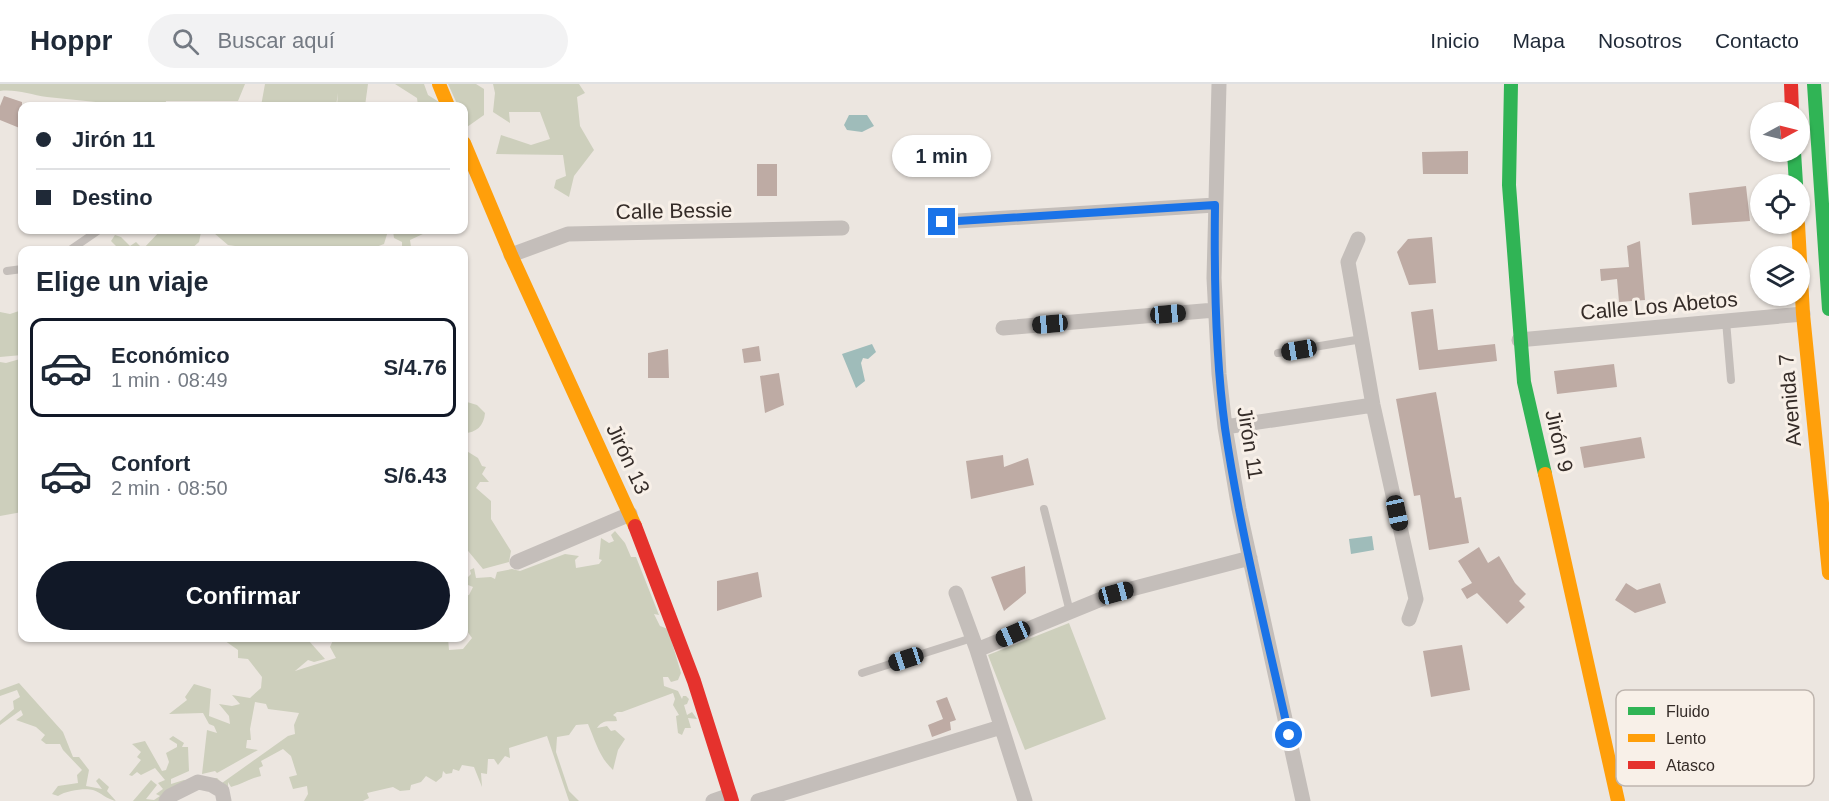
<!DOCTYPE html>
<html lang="es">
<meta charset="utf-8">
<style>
body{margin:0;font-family:Arial,sans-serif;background:#f2f2f3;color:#1f2937;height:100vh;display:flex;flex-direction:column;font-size:22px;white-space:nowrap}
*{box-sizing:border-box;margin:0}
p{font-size:20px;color:#747a83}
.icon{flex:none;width:33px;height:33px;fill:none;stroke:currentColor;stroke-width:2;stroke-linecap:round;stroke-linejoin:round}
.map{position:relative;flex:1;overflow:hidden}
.panel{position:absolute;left:18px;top:162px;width:450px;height:396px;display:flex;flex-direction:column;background:#fff;border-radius:12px;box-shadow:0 2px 4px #0004}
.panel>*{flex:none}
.hud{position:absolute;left:18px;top:18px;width:450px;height:132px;border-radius:12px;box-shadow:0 2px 4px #0004;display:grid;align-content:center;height:132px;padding:0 18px;background:#fff}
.needle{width:39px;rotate:83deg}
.fabs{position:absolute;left:1750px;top:18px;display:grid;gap:12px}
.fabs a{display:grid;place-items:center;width:60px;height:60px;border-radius:50%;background:#fff;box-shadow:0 2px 4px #0004;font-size:30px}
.end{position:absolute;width:27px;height:27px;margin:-14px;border:8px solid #1a73e8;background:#fff;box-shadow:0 0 0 3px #fff}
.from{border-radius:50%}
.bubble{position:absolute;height:42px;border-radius:21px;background:#fff;box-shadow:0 2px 4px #0004;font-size:20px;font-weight:600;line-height:42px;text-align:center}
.car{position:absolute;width:18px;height:36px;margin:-18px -9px;border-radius:8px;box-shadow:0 0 4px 2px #0007;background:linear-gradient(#222 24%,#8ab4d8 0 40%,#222 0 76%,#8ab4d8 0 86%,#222 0)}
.hud b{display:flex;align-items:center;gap:21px;height:57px;font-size:22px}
.hud b+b{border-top:2px solid #e0e1e3}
.hud i{width:15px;height:15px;background:#1f2937}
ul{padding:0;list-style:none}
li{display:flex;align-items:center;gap:18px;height:99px;margin:0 12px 9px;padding:0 6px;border:3px solid transparent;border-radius:12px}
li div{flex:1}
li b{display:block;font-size:22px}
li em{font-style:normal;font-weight:600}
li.current{border-color:#111827}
li>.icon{width:54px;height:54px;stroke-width:1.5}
h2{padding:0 18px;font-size:27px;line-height:72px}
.button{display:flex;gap:12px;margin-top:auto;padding:12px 18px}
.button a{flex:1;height:69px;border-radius:36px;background:#111827;color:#fff;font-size:24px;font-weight:600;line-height:69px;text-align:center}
header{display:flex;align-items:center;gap:36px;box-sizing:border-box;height:84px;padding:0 30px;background:#fff;border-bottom:2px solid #e0e1e3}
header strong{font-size:28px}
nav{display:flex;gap:33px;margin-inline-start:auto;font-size:21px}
.search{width:420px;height:54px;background:#f2f2f3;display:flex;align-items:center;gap:15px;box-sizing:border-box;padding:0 21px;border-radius:33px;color:#747a83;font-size:22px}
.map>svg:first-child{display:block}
</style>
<header>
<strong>Hoppr</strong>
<div class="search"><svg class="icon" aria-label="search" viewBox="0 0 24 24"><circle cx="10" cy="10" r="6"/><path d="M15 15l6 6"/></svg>Buscar aquí</div>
<nav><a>Inicio</a><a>Mapa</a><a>Nosotros</a><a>Contacto</a></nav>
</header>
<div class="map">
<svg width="1829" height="717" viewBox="0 0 1829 717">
<rect width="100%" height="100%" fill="#ece6e0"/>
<path fill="#cdcfbc" d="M0,0H245L238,17H166L165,22C125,22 86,17 47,13C31,11 16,5 0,7Z
M265,0H368L365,22H337L338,9L336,22H261Z
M395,0H424L428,11L439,18V22H418L417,14Z
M448,0H476L484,5V31L467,43L464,35V22H458Z
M493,0H579L585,9L577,13L580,42L594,66L574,92L569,113L554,104L556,96L566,92L563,71L496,70L501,51L531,61L550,55L540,28H509L510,39L493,28L495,9Z
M161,146H388V147L384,160L376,163V166H263L228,161L214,149L201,148L199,158L190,166H113L116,162L111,157L115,151L121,153L130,162L136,158L143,165Z
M399,146H425V149L410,156L411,163L417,166H402V158L394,154L393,147Z
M22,226V271L0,273V228L10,230Z
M20,275L22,277V428L0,432V278L6,279Z
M467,318L477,321L485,329C484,342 476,349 464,349L465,366L478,374L482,382L486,383L482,390L489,398H480L476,404L491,417V435L511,467L509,478L483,485L464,462V319Z
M615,447L625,459L631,473H636L659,531L654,530L660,542L668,545L681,589L678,596L671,598L668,593H663L664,602L678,607L682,615L683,612H686L689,615L687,620L684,621L687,631L692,628L697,635L688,634L691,644H685L682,651L678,649L676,632L679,631L673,621L675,615L673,609L622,628H617L613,631L616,633L617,637C609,638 603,635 597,644L607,642L611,647L615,646L625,655L618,666L613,686C599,673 595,656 588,640L576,641L569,651L557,653L556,668L569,707L579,717H569L547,652L509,664L510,674L505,672L498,681L494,675H488L487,690L481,689L482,703L474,683L462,681L459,687L453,685L452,689L446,690L443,687L442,693L436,698L426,692L421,698L411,701L410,706L400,707L393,703L367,709L369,714L363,717H304L308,710L307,702L293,705L289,693L297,691L291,672L283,665L261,677L263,682L259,684L261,692C248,695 243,700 231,703L228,698V702L224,707L208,695L217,694L222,699L288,652L295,650L294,641L299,629L268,625L266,620L255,618L250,645L251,656H247L246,664L258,666L217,689L215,687L202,690L207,646L217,649L214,642L209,640L203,629L169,630L187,616L185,613L194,600L211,605L209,632L230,640L229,632L219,620L232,622L240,620L232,611L250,614L261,604L262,593L248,575L238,574V566L221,554H321L316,558L312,554L309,557L325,575L314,578L308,576L295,587L336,574L330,563L334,554H448L449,566L463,565L472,554L464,543V523L466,521L464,522V512L469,511L473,503L468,501L466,495L471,490L470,486L474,484L476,494L491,493L495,495L497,488L512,485L520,487L565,470L579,472L575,476L576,484L599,480L602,476L599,475L601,454L609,459L614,457L611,451Z
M1069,539L1106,635L1025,666L988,571Z
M19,599L63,648L73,673H79L89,686L86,702L102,705L96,697L99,694L109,703L107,707L116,717C106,715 102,709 93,706C86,704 67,706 58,712L52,710L58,702L78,699L77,691L82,686L63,666L60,660H46L41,656L45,651L36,643L16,636L23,631L21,626L0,641V637L14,625L13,617L20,613L17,606L0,612V606Z
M173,652L184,659L182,663H188L189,687L171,695V700L184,696L190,697L162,717H133L151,696L157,701L146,715L154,716L160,712L156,710L163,705L158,699L165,696L155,684L141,691L137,688L132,692L129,691L141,676L137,673L141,668L132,660L145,657L162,687L166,686L169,678L166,669L177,663V660L169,655Z"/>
<path fill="#9fbcba" d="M849,31H867L874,42L862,48L847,46L844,41Z
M872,260L876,268L868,275L863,274L861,279L865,297L856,304L842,270Z
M1372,452L1374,466L1351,470L1349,455Z"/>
<path fill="#beaba4" d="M4,12L22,18V45L0,36V22Z
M1468,67V90H1423L1422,68Z
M757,80H777V112H757Z
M1746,102L1750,137L1692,141L1689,109Z
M1432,153L1436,199L1409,201L1397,168L1408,155Z
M1640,157L1645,216L1619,218L1617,195L1601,197L1600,185L1629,183L1627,162Z
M1433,225L1438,266L1495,260L1497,277L1419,286L1411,228Z
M759,262L761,277L744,279L742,265Z
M668,265L669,294H648V269Z
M1614,280L1617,303L1557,310L1554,287Z
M779,289L784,321L765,329L760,292Z
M1436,308L1455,414L1461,413L1469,459L1429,466L1420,411L1414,412L1396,315Z
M1641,353L1645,374L1584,384L1580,363Z
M1003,371L1004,383L1028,374L1034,401L971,415L966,377Z
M1479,463L1488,479L1499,472L1515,499L1526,510L1519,517L1525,523L1507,540L1477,509L1467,515L1461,505L1472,499L1458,477Z
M1025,482L1026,509L1004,527L991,493Z
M758,488L762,513L717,527V497Z
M1626,499L1637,506L1660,499L1666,519L1635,529L1615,516Z
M1462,561L1470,606L1431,613L1423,567Z
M947,613L956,636L950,638L951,646L932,653L928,641L943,635L936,617Z"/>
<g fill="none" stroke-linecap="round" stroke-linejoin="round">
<path stroke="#c4beba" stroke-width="8" d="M70,166L99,146
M7,187L22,185
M1726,237L1731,296
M1278,269L1362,255
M1044,425L1070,528
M862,589L972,554"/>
<path stroke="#c4beba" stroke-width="15" d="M1219,0L1214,194L1219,290L1225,343L1239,425L1303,717
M942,138L1215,121
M1358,155L1348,178L1373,321L1416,515L1409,535
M511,171L568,150L842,144
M1003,244L1215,226
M1519,256L1803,230
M1225,343L1373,321
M517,478L630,430
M956,509L977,566L1025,717
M977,566L1116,509L1250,474
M166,717L170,712L198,698L212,701L222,707L224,717
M713,717L730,711
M758,717L1001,643"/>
<path stroke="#30b455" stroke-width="14" d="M1511,0L1509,101L1524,298L1545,390
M1814,0L1829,225
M1794,68L1796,100"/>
<path stroke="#ff9f0a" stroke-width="14" d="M439,0L448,22
M464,59L511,171L635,442
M1798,140L1803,230L1829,489
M1545,390L1618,717"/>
<path stroke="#e5322d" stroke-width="14" d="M1791,0L1792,28
M635,442L694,597L732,717"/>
</g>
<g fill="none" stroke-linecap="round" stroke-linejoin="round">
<path stroke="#1a73e8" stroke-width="8" d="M942,138L1215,121C1214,195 1215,270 1225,344C1240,447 1266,549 1289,651"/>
</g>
<g text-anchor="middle" stroke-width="6" stroke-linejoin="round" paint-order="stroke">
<g font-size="21" fill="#352c28" stroke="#f8f0e8">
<text transform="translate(674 127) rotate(-1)" y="7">Calle Bessie</text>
<text transform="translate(1659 222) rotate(-5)" y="7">Calle Los Abetos</text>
<text transform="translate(1790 316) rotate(-95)" y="7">Avenida 7</text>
<text transform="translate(1559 357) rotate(77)" y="7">Jirón 9</text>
<text transform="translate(1250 359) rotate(81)" y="7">Jirón 11</text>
<text transform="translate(628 375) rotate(65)" y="7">Jirón 13</text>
</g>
</g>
<rect x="1616" y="606" width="198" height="96" rx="9" fill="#f8f0e8" stroke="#beb5ae" stroke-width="1.5"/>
<rect x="1628" y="623" width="27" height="8" fill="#30b455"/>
<rect x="1628" y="650" width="27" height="8" fill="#ff9f0a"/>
<rect x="1628" y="677" width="27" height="8" fill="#e5322d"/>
<g font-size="16" fill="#352c28">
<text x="1666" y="633">Fluido</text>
<text x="1666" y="660">Lento</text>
<text x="1666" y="687">Atasco</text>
</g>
</svg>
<div class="fabs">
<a><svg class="needle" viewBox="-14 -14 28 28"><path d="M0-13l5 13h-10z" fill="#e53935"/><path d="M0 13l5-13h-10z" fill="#747a83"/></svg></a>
<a><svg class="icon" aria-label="locate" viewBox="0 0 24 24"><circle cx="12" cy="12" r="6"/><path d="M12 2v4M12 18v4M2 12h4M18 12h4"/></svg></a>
<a><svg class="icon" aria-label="layers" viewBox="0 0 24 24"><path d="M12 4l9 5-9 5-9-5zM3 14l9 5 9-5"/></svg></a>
</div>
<i class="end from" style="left:1289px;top:651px"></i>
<i class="end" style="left:942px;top:138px"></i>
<div class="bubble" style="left:892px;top:51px;width:99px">1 min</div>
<i class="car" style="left:1168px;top:230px;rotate:85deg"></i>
<i class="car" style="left:1050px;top:240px;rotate:265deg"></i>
<i class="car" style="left:1299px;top:266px;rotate:260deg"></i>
<i class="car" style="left:1397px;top:429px;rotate:168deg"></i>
<i class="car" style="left:1116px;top:509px;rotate:75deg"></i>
<i class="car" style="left:1013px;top:550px;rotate:246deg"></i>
<i class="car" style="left:906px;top:575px;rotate:252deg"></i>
<div class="hud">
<b><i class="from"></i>Jirón 11</b>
<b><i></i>Destino</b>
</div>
<section class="panel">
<h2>Elige un viaje</h2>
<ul>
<li class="current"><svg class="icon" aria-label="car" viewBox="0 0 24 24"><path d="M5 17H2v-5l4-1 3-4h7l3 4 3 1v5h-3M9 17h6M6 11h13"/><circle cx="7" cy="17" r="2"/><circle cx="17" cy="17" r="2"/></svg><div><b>Económico</b><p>1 min · 08:49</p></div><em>S/4.76</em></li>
<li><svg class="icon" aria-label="car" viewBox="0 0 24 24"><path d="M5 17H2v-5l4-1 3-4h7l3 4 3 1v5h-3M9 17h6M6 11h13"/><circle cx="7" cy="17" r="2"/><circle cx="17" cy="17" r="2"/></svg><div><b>Confort</b><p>2 min · 08:50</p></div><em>S/6.43</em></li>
</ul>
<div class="button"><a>Confirmar</a></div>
</section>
</div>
